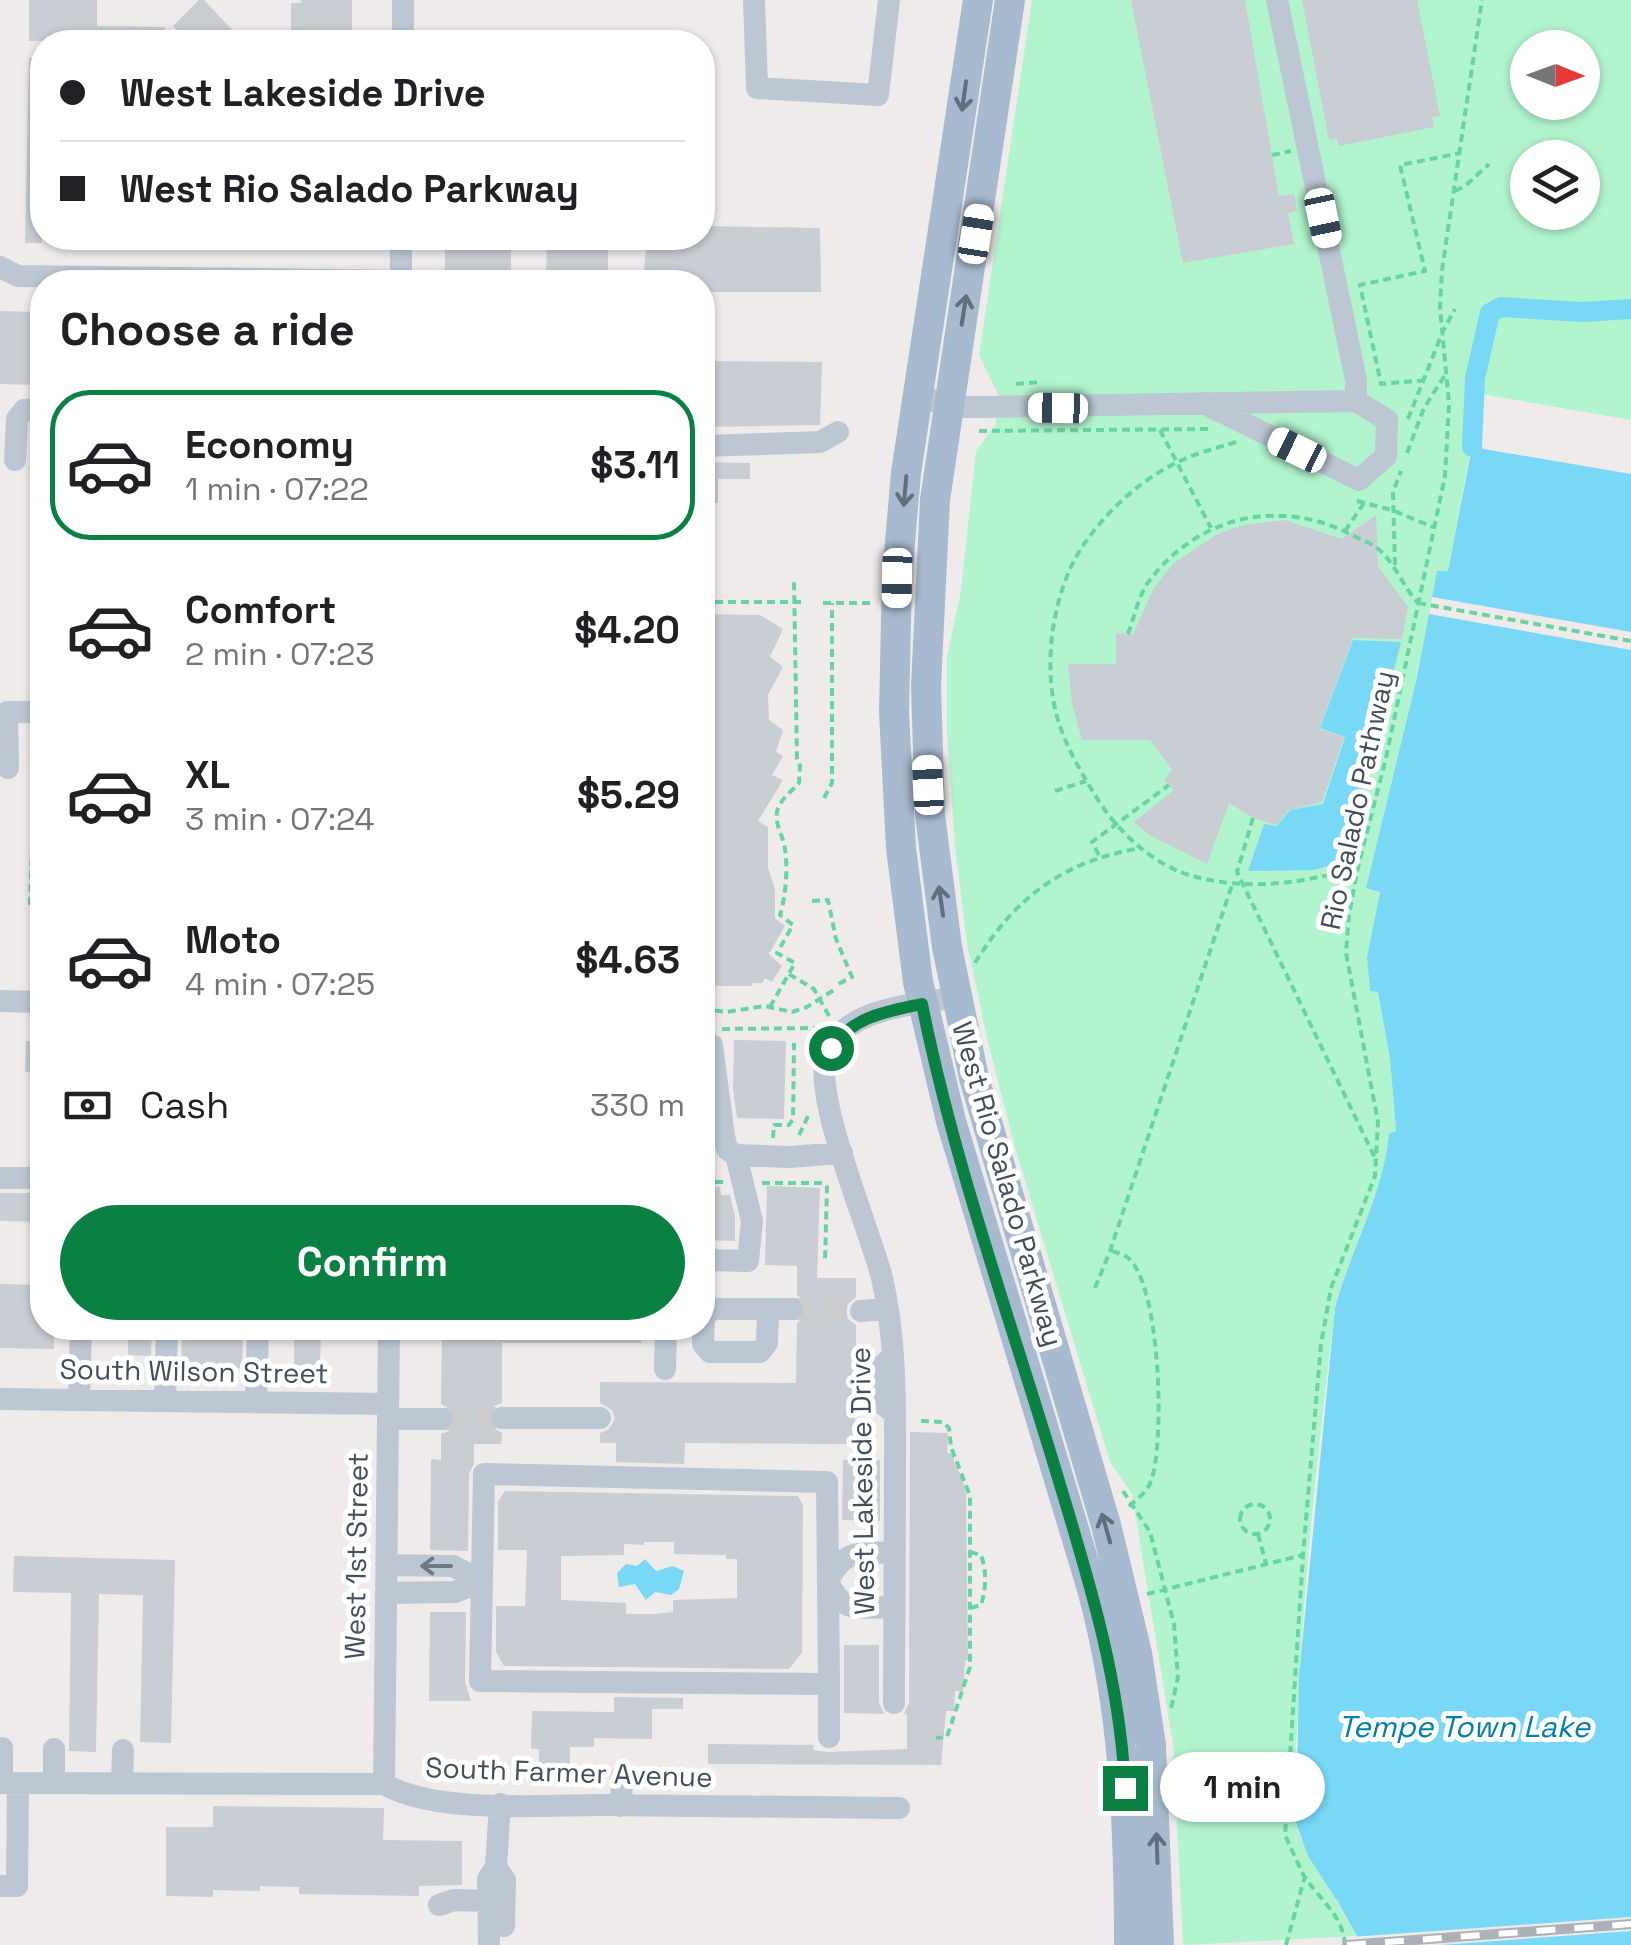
<!DOCTYPE html>
<meta charset="utf-8">
<style>
body{margin:0;font-family:"Space Grotesk",sans-serif;background:#f2f2f2;color:#202124;height:100vh;display:flex;flex-direction:column;font-size:38px;white-space:nowrap}
*{box-sizing:border-box;margin:0}
p{font-size:32px;color:#757577}
.icon{flex:none;width:55px;height:55px;fill:none;stroke:currentColor;stroke-width:2;stroke-linecap:round;stroke-linejoin:round}
.map{position:relative;flex:1;overflow:hidden}
.details{position:absolute;left:30px;top:270px;width:685px;height:1070px;display:flex;flex-direction:column;background:#fff;border-radius:40px;box-shadow:0 2px 8px #0004}
.details>*{flex:none}
.top-card{position:absolute;left:30px;top:30px;width:685px;height:220px;border-radius:40px;box-shadow:0 2px 8px #0004;display:grid;align-content:center;height:220px;padding:0 30px;background:#fff}
.needle{width:65px;rotate:91deg}
.tools{position:absolute;left:1510px;top:30px;display:grid;gap:20px}
.tools a{display:grid;place-items:center;width:90px;height:90px;border-radius:50%;background:#fff;box-shadow:0 2px 8px #0004;font-size:50px}
.end{position:absolute;width:45px;height:45px;margin:-22px;border:12px solid #0b8043;background:#fff;box-shadow:0 0 0 5px #fff}
.from{border-radius:50%}
.bubble{position:absolute;height:70px;border-radius:35px;background:#fff;box-shadow:0 2px 8px #0004;font-size:32px;font-weight:700;line-height:70px;text-align:center}
.car{position:absolute;width:30px;height:60px;margin:-30px -15px;border-radius:12px;box-shadow:0 0 8px 2px #0007;background:linear-gradient(#fff 24%,#345 0 40%,#fff 0 76%,#345 0 86%,#fff 0)}
.top-card b{display:flex;align-items:center;gap:35px;height:95px;font-size:38px}
.top-card b+b{border-top:2px solid #e0e0e0}
.top-card i{width:25px;height:25px;background:#202124}
ul{padding:0;list-style:none}
li{display:flex;align-items:center;gap:30px;height:150px;margin:0 20px 15px;padding:0 10px;border:5px solid transparent;border-radius:40px}
li div{flex:1}
li b{display:block;font-size:38px}
li em{font-style:normal;font-weight:700}
li.current{border-color:#0b8043}
li>.icon{width:90px;height:90px;stroke-width:1.5}
h2{padding:0 30px;font-size:45px;line-height:120px}
.pay{display:flex;align-items:center;gap:25px;height:110px;padding:0 30px;font-size:38px}
.pay p{margin-inline-start:auto}
.button{display:flex;gap:20px;margin-top:auto;padding:20px 30px}
.button a{flex:1;height:115px;border-radius:60px;background:#0b8043;color:#fff;font-size:40px;font-weight:700;line-height:115px;text-align:center}
.map>svg:first-child{display:block}
</style>
<div class="map">
<svg width="1631" height="1945" viewBox="0 0 1631 1945">
<rect width="100%" height="100%" fill="#efebeb"/>
<path fill="#b2f4ce" fill-rule="evenodd" d="M1032,0H1631V420L1481,394L1448,571H1437L1417,677L1366,888L1380,892L1367,957L1370,990L1378,991L1390,1058L1396,1132L1389,1134C1383,1195 1351,1249 1335,1308C1319,1443 1303,1579 1298,1714C1296,1754 1289,1799 1300,1837L1357,1936L1183,1945L1173,1744L1132,1494L1110,1462L1014,1144L987,1038L967,943L955,846L947,732V657L961,591L976,451L996,424L998,394L979,355ZM1528,48H1582V102H1528ZM1528,158H1582V212H1528Z"/>
<path fill="#79d8f6" d="M1472,447L1631,474V1945H1357V1936L1338,1902L1308,1856L1296,1823L1299,1676L1335,1308C1351,1249 1383,1195 1389,1134L1396,1131L1390,1058L1378,992L1370,991L1367,957L1380,892L1366,888L1417,677L1437,571H1448Z
M1353,640L1401,642L1347,860L1314,870L1248,871L1264,824L1277,826L1290,810L1323,804L1345,737L1320,728Z
M645,1559L656,1571L673,1566L684,1571L679,1589L671,1595L655,1592L646,1600L635,1584L619,1587L617,1573L626,1564L637,1566Z"/>
<path fill="#efebeb" d="M1432,597L1631,632V650L1429,614Z
M1631,1917V1931L1440,1945H1352L1351,1937Z"/>
<g fill="none" stroke-linecap="round" stroke-linejoin="round">
<path stroke="#79d8f6" stroke-width="20" d="M1472,447L1475,378L1490,313L1501,307L1583,312L1631,309"/>
</g>
<path fill="#c9cdd4" fill-rule="evenodd" d="M29,0H97V26L165,27V42L29,41Z
M199,0H204L236,34L227,42H189L173,26Z
M301,0H352V32L291,31V3H301Z
M1131,0H1245L1279,196L1294,194L1297,211L1288,213L1294,244L1183,263Z
M1302,0H1417L1440,116L1432,117L1434,127L1339,146L1337,138L1329,140Z
M29,58H42V243H25Z
M702,226L820,228L821,292H702V282H643L647,238H702Z
M445,238H511V282H445Z
M547,238H608V282H546Z
M0,311L38,312L36,385L0,384Z
M702,361L822,362L820,425L702,427Z
M702,462L750,463V479H718V503H702Z
M1376,515L1378,566L1408,607L1402,639L1353,638L1319,729L1344,737L1322,802L1289,810L1277,825L1253,818L1229,803L1207,864L1149,835L1134,822L1174,790L1164,780L1172,769L1150,740H1082L1072,704L1068,664H1116V633L1133,634L1154,588L1174,563L1216,535L1244,525L1284,520L1342,539Z
M702,614L760,615L783,629L770,657L783,667L768,695L769,720L783,730L776,752L783,756L772,775L783,780L758,821L768,827V868L775,889V918L785,926L769,954L782,966L772,982L765,978L762,983H753L752,986H702Z
M734,1040L786,1041L784,1119L737,1118L733,1089Z
M26,1041H42V1073L25,1072Z
M702,1186L720,1187L721,1195H730L735,1216V1241L702,1240Z
M767,1186L820,1188L817,1278H856V1297L848,1304L846,1311L848,1319L856,1325L855,1444L685,1443L684,1464L616,1462V1443H600V1433L608,1430L615,1419L612,1410L600,1403V1382L796,1383L797,1323L804,1317L807,1308L804,1301L797,1295V1266L765,1265Z
M0,1193H42V1222L0,1221Z
M0,1284L42,1285V1328H54V1349L0,1348Z
M128,1328H152L151,1356L128,1355Z
M182,1328H243L242,1368L181,1367Z
M294,1328H321L320,1365H294Z
M442,1328H641V1343H502V1403L494,1406L487,1417L490,1426L502,1433L501,1444H474V1464L469,1474L468,1551L430,1550L431,1459L441,1460V1434L449,1431L456,1420L453,1411L441,1404Z
M910,1432L948,1433L947,1453L954,1454V1463L962,1477L966,1494L968,1660L965,1661L963,1691H955L954,1711H946L941,1765L708,1764V1744L814,1745L813,1750L828,1752L907,1749V1714H904L909,1703Z
M843,1460H880V1521L842,1520Z
M505,1491L798,1496L803,1505L802,1653L789,1669L504,1666L496,1652V1606H525L527,1550H498V1502ZM644,1542H674V1554L726,1555V1559H737V1598L673,1600V1612L656,1614H626V1603L561,1600V1556L624,1555V1544L644,1545Z
M14,1556L175,1560L171,1743L140,1742L143,1595L99,1594L96,1752L69,1751L71,1593L13,1592Z
M430,1612H466L465,1681L471,1701H429Z
M844,1645H879V1703L884,1714L844,1713Z
M614,1697L683,1698V1709H652V1739L594,1738V1747H570V1766H539V1749H531L532,1711L614,1712Z
M213,1806L384,1808L383,1840L462,1841V1885L419,1886V1896L299,1894V1887L260,1886V1891L213,1890V1897L166,1896V1827H213Z"/>
<g fill="none" stroke-linecap="round" stroke-linejoin="round">
<path stroke="#ccccce" stroke-width="22" stroke-dasharray="22 11" stroke-linecap="butt" d="M792,1309L861,1311
M441,1419L502,1418"/>
<path stroke="#66d5a2" stroke-width="4" stroke-dasharray="8 5" stroke-linecap="butt" d="M1272,155L1291,151
M1455,191L1465,186L1489,164
M1425,380L1381,384L1360,285L1425,271L1400,165L1461,153
M1016,384L1041,382
M1408,419L1443,331L1455,309
M1160,430L1211,528
M979,431L1210,429
M1236,442C1217,448 1196,453 1178,462C1143,478 1109,509 1087,540C1051,588 1040,673 1061,729C1071,756 1085,779 1100,803C1120,833 1151,862 1186,874C1243,892 1301,884 1358,867
M1407,453L1424,408L1447,372
M1357,501L1392,510L1433,527
M1345,531L1364,503
M1395,565L1393,492L1401,471
M702,602H801
M823,603H873
M1418,603L1631,641
M1128,634C1134,618 1138,598 1147,584C1195,517 1277,497 1350,534C1358,539 1370,542 1377,548C1395,562 1403,587 1418,603
M1055,791L1086,781
M34,793L30,905H42
M824,798L832,783V603
M1253,818L1237,872L1376,1160
M1099,855L1092,842L1169,785
M812,901L828,900L836,939L852,977L836,985
M975,963C1016,896 1064,861 1141,848
M789,974L814,989L829,1016
M770,1007L795,963L777,953L793,925L780,915C786,895 788,869 785,849C783,834 773,823 778,808C782,798 792,791 799,783L800,766L797,759L794,579
M702,1009L726,1012L765,1006L792,1012L807,1007L837,988
M722,1029L818,1028
M799,1135L810,1112
M773,1138L774,1125H789L793,1119L794,1043
M702,1182H723
M762,1183H823L827,1187L825,1262
M1112,1251C1117,1253 1123,1254 1127,1257C1161,1282 1165,1444 1151,1481C1147,1493 1134,1502 1125,1509
M1095,1288L1110,1251L1232,885
M921,1421L943,1422L949,1428L951,1447L970,1496V1667L947,1737L936,1738
M1123,1491L1150,1532L1174,1624L1178,1677L1171,1709
M1240 1519a15 15 0 1 1 30 0a15 15 0 1 1-30 0Z
M1258,1534L1266,1564
M970,1552L981,1555C987,1571 986,1589 981,1605L971,1608
M1147,1594L1303,1555
M1286,1945L1305,1876
M1345,1945C1343,1914 1318,1899 1303,1874C1297,1862 1291,1848 1285,1835L1303,1555L1321,1344L1331,1288L1375,1176L1378,1122L1346,953L1349,915L1358,867L1386,758L1445,476L1449,404L1440,307L1442,270L1482,0"/>
<path stroke="#bcc7d3" stroke-width="22" d="M754,0L757,88L878,95L889,0
M1277,0L1356,380V401
M403,42V0
M0,267L18,276L401,281
M401,282V238
M918,394L949,407H980L1356,401L1387,420L1386,456L1359,480L1203,403
M702,446L820,442L838,432
M15,460L17,419L24,410L42,409
M8,768L7,712H42
M0,1001L42,1002
M712,1045L724,1136L727,1149L736,1155
M0,1178H42
M702,1260L748,1261L752,1221L736,1155L789,1157L842,1153
M768,1309L767,1343L760,1352H710L703,1344L704,1317L712,1309H792
M861,1311L888,1309
M893,1357C877,1368 871,1376 873,1396L895,1414
M665,1369L666,1328
M0,1399L388,1404
M79,1400L81,1328
M165,1401L167,1328
M256,1401L258,1328
M502,1418H600
M388,1419H441
M484,1474L827,1482L829,1684L480,1681Z
M386,1565L453,1566L482,1581
M386,1593L455,1592L482,1581
M894,1607C861,1607 842,1615 828,1581C844,1548 862,1553 894,1553
M829,1684V1737
M894,1703C894,1627 894,1551 895,1475C895,1409 897,1343 882,1278C870,1230 814,1100 826,1058C840,1007 915,1005 957,997
M0,1783L384,1784C435,1814 542,1805 602,1805C701,1806 800,1807 899,1808
M2,1783V1748
M54,1783V1749
M122,1783L123,1750
M384,1784L389,1328
M621,1806L622,1776
M496,1867L505,1880L504,1926
M0,1886H17L18,1784
M439,1905L454,1900L489,1901
M489,1945L488,1879L496,1867L500,1804"/>
<path stroke="#a7bacf" stroke-width="30" d="M978,0L906,473L897,577L894,712L901,848L918,982L951,1121L1092,1589C1124,1706 1129,1824 1129,1945
M1010,0L935,500L926,686L930,815L947,947L974,1078L1106,1525L1137,1653L1151,1745L1159,1945"/>
<g stroke="#acb0b7" stroke-width="10">
<path id="rail" d="M1347,1945L1631,1924"/>
</g>
<use href="#rail" stroke="#fff" stroke-width="6" stroke-dasharray="19" stroke-linecap="butt"/>
</g>
<defs><path id="oneway-shaft" d="M-6 0H5M1.5-3L5.5 0L1.5 3" fill="none" stroke-width="1.6" stroke-linecap="round" stroke-linejoin="round" transform="scale(2.5)"/></defs>
<g stroke="#606e7e">
<use href="#oneway-shaft" transform="translate(964 96) rotate(98)"/>
<use href="#oneway-shaft" transform="translate(964 310) rotate(-81)"/>
<use href="#oneway-shaft" transform="translate(905 491) rotate(95)"/>
<use href="#oneway-shaft" transform="translate(941 901) rotate(-98)"/>
<use href="#oneway-shaft" transform="translate(1106 1528) rotate(-106)"/>
<use href="#oneway-shaft" transform="translate(1157 1848) rotate(-92)"/>
</g>
<use stroke="#6d7885" href="#oneway-shaft" transform="translate(436 1566) rotate(-180)"/>
<g fill="none" stroke-linecap="round" stroke-linejoin="round">
<path stroke="#0b8043" stroke-width="12" d="M831,1048C854,1016 885,1012 922,1004C954,1164 1011,1321 1058,1478C1089,1581 1120,1679 1125,1788"/>
</g>
<g text-anchor="middle" stroke-width="10" stroke-linejoin="round" paint-order="stroke">
<g font-size="28" fill="#424e5b" stroke="#fff">
<text transform="translate(1357 800) rotate(-78)" y="10">Rio Salado Pathway</text>
<text transform="translate(1008 1184) rotate(74)" y="10">West Rio Salado Parkway</text>
<text transform="translate(194 1371) rotate(1)" y="10">South Wilson Street</text>
<text transform="translate(862 1481) rotate(-91)" y="10">West Lakeside Drive</text>
<text transform="translate(356 1556) rotate(-89)" y="10">West 1st Street</text>
<text transform="translate(569 1772) rotate(2)" y="10">South Farmer Avenue</text>
</g>
<g font-size="30" font-style="italic" fill="#017fa8" stroke="#fff">
<text x="1464" y="1737">Tempe Town Lake</text>
</g>
</g>
</svg>
<div class="tools">
<a><svg class="needle" viewBox="-14 -14 28 28"><path d="M0-13l5 13h-10z" fill="#e53935"/><path d="M0 13l5-13h-10z" fill="#757577"/></svg></a>
<a><svg class="icon" aria-label="layers" viewBox="0 0 24 24"><path d="M12 4l9 5-9 5-9-5zM3 14l9 5 9-5"/></svg></a>
</div>
<i class="end from" style="left:831px;top:1048px"></i>
<i class="end" style="left:1125px;top:1788px"></i>
<div class="bubble" style="left:1160px;top:1752px;width:165px">1 min</div>
<i class="car" style="left:1323px;top:218px;rotate:168deg"></i>
<i class="car" style="left:976px;top:234px;rotate:9deg"></i>
<i class="car" style="left:1058px;top:408px;rotate:271deg"></i>
<i class="car" style="left:1297px;top:450px;rotate:296deg"></i>
<i class="car" style="left:897px;top:578px;rotate:181deg"></i>
<i class="car" style="left:928px;top:785px;rotate:357deg"></i>
<div class="top-card">
<b><i class="from"></i>West Lakeside Drive</b>
<b><i></i>West Rio Salado Parkway</b>
</div>
<section class="details">
<h2>Choose a ride</h2>
<ul>
<li class="current"><svg class="icon" aria-label="car" viewBox="0 0 24 24"><path d="M5 17H2v-5l4-1 3-4h7l3 4 3 1v5h-3M9 17h6M6 11h13"/><circle cx="7" cy="17" r="2"/><circle cx="17" cy="17" r="2"/></svg><div><b>Economy</b><p>1 min · 07:22</p></div><em>$3.11</em></li>
<li><svg class="icon" aria-label="car" viewBox="0 0 24 24"><path d="M5 17H2v-5l4-1 3-4h7l3 4 3 1v5h-3M9 17h6M6 11h13"/><circle cx="7" cy="17" r="2"/><circle cx="17" cy="17" r="2"/></svg><div><b>Comfort</b><p>2 min · 07:23</p></div><em>$4.20</em></li>
<li><svg class="icon" aria-label="car" viewBox="0 0 24 24"><path d="M5 17H2v-5l4-1 3-4h7l3 4 3 1v5h-3M9 17h6M6 11h13"/><circle cx="7" cy="17" r="2"/><circle cx="17" cy="17" r="2"/></svg><div><b>XL</b><p>3 min · 07:24</p></div><em>$5.29</em></li>
<li><svg class="icon" aria-label="car" viewBox="0 0 24 24"><path d="M5 17H2v-5l4-1 3-4h7l3 4 3 1v5h-3M9 17h6M6 11h13"/><circle cx="7" cy="17" r="2"/><circle cx="17" cy="17" r="2"/></svg><div><b>Moto</b><p>4 min · 07:25</p></div><em>$4.63</em></li>
</ul>
<div class="pay"><svg class="icon" aria-label="cash" viewBox="0 0 24 24"><path d="M3 7h18v10H3z"/><circle cx="12" cy="12" r="2"/></svg>Cash<p>330 m</p></div>
<div class="button"><a>Confirm</a></div>
</section>
</div>
